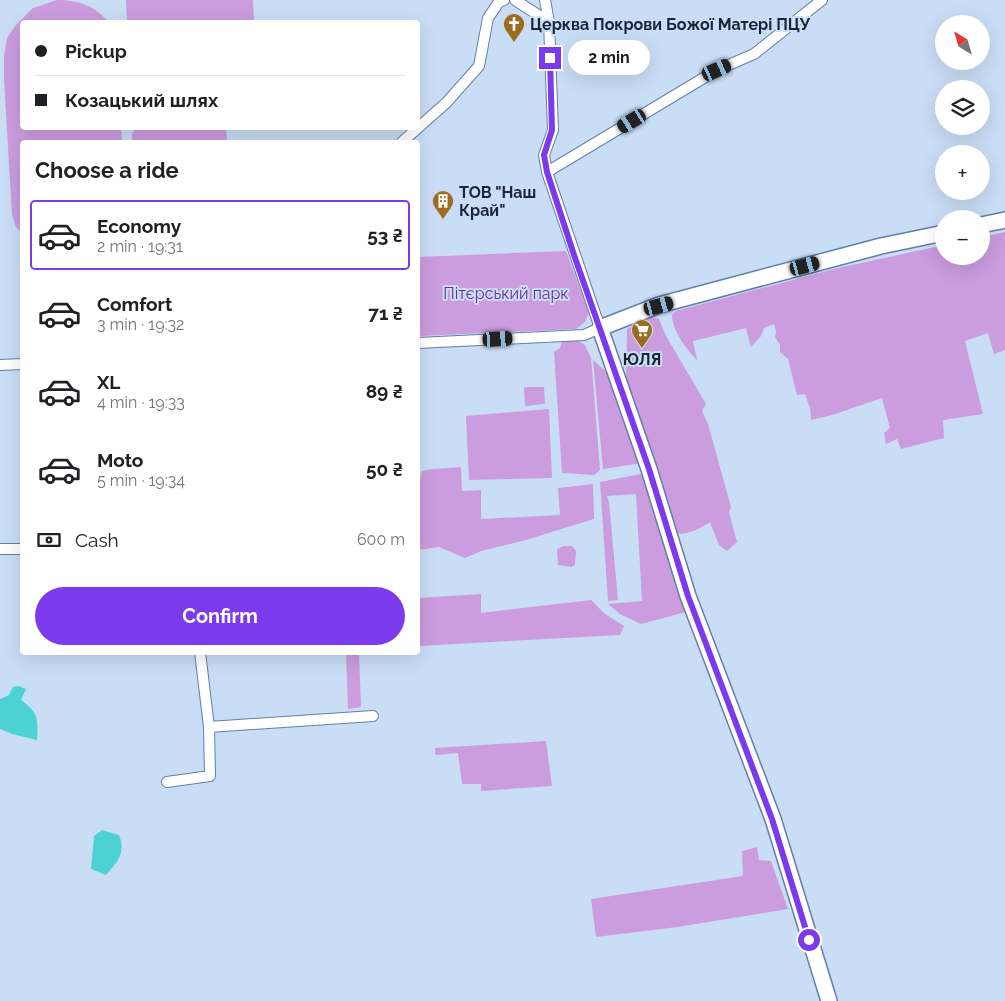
<!DOCTYPE html>
<meta charset="utf-8">
<style>
body{margin:0;font-family:Raleway,sans-serif;background:#f6f6f6;color:#202124;height:100vh;display:flex;flex-direction:column;font-size:19px;white-space:nowrap}
*{box-sizing:border-box;margin:0}
p{font-size:16px;color:#757577}
.icon{flex:none;width:28px;height:28px;fill:none;stroke:currentColor;stroke-width:2;stroke-linecap:round;stroke-linejoin:round}
.map{position:relative;flex:1;overflow:hidden}
.details{position:absolute;left:20px;top:140px;width:400px;height:515px;display:flex;flex-direction:column;background:#fff;border-radius:5px;box-shadow:0 5px 20px #0002}
.details>*{flex:none}
.top-card{position:absolute;left:20px;top:20px;width:400px;height:110px;border-radius:5px;box-shadow:0 5px 20px #0002;display:grid;align-content:center;height:110px;padding:0 15px;background:#fff}
.needle{width:32px;rotate:323deg}
.buttons{position:absolute;left:935px;top:15px;display:grid;gap:10px}
.buttons a{display:grid;place-items:center;width:55px;height:55px;border-radius:50%;background:#fff;box-shadow:0 5px 20px #0002;font-size:25px}
.end{position:absolute;width:22px;height:22px;margin:-11px;border:6px solid #7c3aed;background:#fff;box-shadow:0 0 0 2px #fff}
.from{border-radius:50%}
.bubble{position:absolute;height:35px;border-radius:18px;background:#fff;box-shadow:0 5px 20px #0002;font-size:16px;font-weight:700;line-height:35px;text-align:center}
.car{position:absolute;width:15px;height:30px;margin:-15px -8px;border-radius:6px;box-shadow:0 0 4px 1px #0007;background:linear-gradient(#222 24%,#8ab4d8 0 40%,#222 0 76%,#8ab4d8 0 86%,#222 0)}
.top-card b{display:flex;align-items:center;gap:18px;height:48px;font-size:19px}
.top-card b+b{border-top:1px solid #e0e0e0}
.top-card i{width:12px;height:12px;background:#202124}
ul{padding:0;list-style:none}
li{display:flex;align-items:center;gap:15px;height:70px;margin:0 10px 8px;padding:0 5px;border:2px solid transparent;border-radius:5px}
li div{flex:1}
li b{display:block;font-size:19px}
li em{font-style:normal;font-weight:700}
li.on{border-color:#7c3aed}
li>.icon{width:45px;height:45px;stroke-width:1.5}
h2{padding:0 15px;font-size:22px;line-height:60px}
.pay{display:flex;align-items:center;gap:12px;height:55px;padding:0 15px;font-size:19px}
.pay p{margin-inline-start:auto}
.button{display:flex;gap:10px;margin-top:auto;padding:10px 15px}
.button a{flex:1;height:58px;border-radius:30px;background:#7c3aed;color:#fff;font-size:20px;font-weight:700;line-height:58px;text-align:center}
.map>svg:first-child{display:block}
</style>
<div class="map">
<svg width="1005" height="1001" viewBox="0 0 1005 1001">
<rect width="100%" height="100%" fill="#c9ddf6"/>
<path fill="#cb9cde" d="M57,0C77,0 95,5 108,22H22V128H121L122,142H22V233L16,227L12,215L4,79V56L7,38L16,25L33,8Z
M126,0H253L254,22H127Z
M133,128H226L227,142H132V133L134,132Z
M1005,232V350L994,354L988,333L965,341L983,414L943,420L944,438L901,449L897,439L886,444L884,433L890,428L882,398L832,415L811,420L810,408L805,394L797,395L788,359L780,352V345L775,337L776,331L774,324L764,328L761,336L751,347L746,328L693,341L697,360C686,349 672,330 672,315L676,311L834,269L944,245V256H981V237Z
M566,251L589,313L585,322L576,329L418,336V257Z
M650,317L659,319L666,336L706,404L702,411L708,424L731,507L729,512L737,542L727,551L719,545L710,522C701,528 691,533 680,534L676,531L628,395L626,384L627,329Z
M575,339L585,345L591,358L600,470L594,475L562,473L554,352L560,348L562,340Z
M593,360L612,377L642,463L603,469Z
M524,387H544L545,404L525,406Z
M549,409L552,478L469,480L466,416Z
M418,449L419,483L422,471L433,469L461,467L462,491L481,490V519L560,515L558,488L593,484L594,519L526,540L481,551L465,558L439,547L418,550Z
M646,473L690,611L641,624L620,614L608,604L642,601L636,494L607,496L609,502L618,600L608,601L600,482Z
M564,546H572L576,551L575,565L572,567L558,565L557,549Z
M481,594V613L591,600L605,614L624,626L620,635L418,646V598Z
M346,653H359L361,707L348,709Z
M546,741L552,786L481,791V784H462L458,753L435,755V748Z
M757,847L759,860L771,861L788,909L677,927L596,937L591,899L743,876L742,851Z"/>
<path fill="#4dd2d3" d="M18,686L26,689L21,700C39,713 38,719 37,740L12,734L0,729V699L9,695L13,687Z
M102,830L119,835C126,853 118,861 106,875L91,869L94,836Z"/>
<g fill="none" stroke-linecap="round" stroke-linejoin="round">
<g stroke="#627fa6" stroke-width="12">
<path id="street" d="M515,0L549,22
M402,142L446,103L479,66L488,18L499,2L504,0
M547,172L717,70L754,54L822,0
M418,343L584,335L600,328L547,172L544,155L553,130L549,22L545,0
M0,365L22,364
M0,549H22
M200,652L209,727L373,716
M167,782L210,776L209,727"/>
</g>
<g stroke="#627fa6" stroke-width="18">
<path id="secondary" d="M981,225L1005,220
M829,1001L773,819L688,596L649,469L600,328L659,305L881,246L944,233"/>
</g>
<use href="#street" stroke="#fff" stroke-width="10"/>
<use href="#secondary" stroke="#fff" stroke-width="15"/>
</g>
<g fill="none" stroke-linecap="round" stroke-linejoin="round">
<path stroke="#7c3aed" stroke-width="6" d="M550,58L552,130L544,155L547,172L574,255L649,469L688,596L772,819L809,940"/>
</g>
<defs>
<g id="church-pin" transform="scale(1.125)"><path d="M0 17L-7.5 6A9.5 9.5 0 1 1 7.5 6Z" fill="#9c6d1f" stroke="#c9ddf6"/><path d="M-1.2-6h2.4v3.5h3.3v2.4h-3.3V6h-2.4V-.1h-3.3v-2.4h3.3Z" fill="#fff"/></g>
<g id="building-pin" transform="scale(1.125)"><path d="M0 17L-7.5 6A9.5 9.5 0 1 1 7.5 6Z" fill="#9c6d1f" stroke="#c9ddf6"/><path d="M-4-6H4V6H1V3H-1V6H-4ZM-2.5-4.3h1.7v1.8h-1.7ZM.8-4.3h1.7v1.8H.8ZM-2.5-1h1.7V.8h-1.7ZM.8-1h1.7V.8H.8Z" fill="#fff"/></g>
<g id="supermarket-pin" transform="scale(1.125)"><path d="M0 17L-7.5 6A9.5 9.5 0 1 1 7.5 6Z" fill="#9c6d1f" stroke="#c9ddf6"/><path d="M-6-5.5h2.5l.6 2H6L4.5 2H-2.5L-4.4-4H-6ZM-1.5 3.2a1.3 1.3 0 1 0 .1 0ZM3 3.2a1.3 1.3 0 1 0 .1 0Z" fill="#fff"/></g>
</defs>
<g fill-rule="evenodd">
<use href="#church-pin" x="514" y="24"/>
<use href="#building-pin" x="443" y="201"/>
<use href="#supermarket-pin" x="642" y="330"/>
</g>
<g text-anchor="middle" stroke-width="4" stroke-linejoin="round" paint-order="stroke">
<g font-size="16" font-weight="bold" fill="#1a2636" stroke="#c9ddf6" text-anchor="start">
<text x="530" y="30">Церква Покрови Божої Матері ПЦУ</text>
<text x="459" y="198">ТОВ "Наш<tspan x="459" dy="18">Край"</tspan></text>
<text x="642" y="365" text-anchor="middle">ЮЛЯ</text>
</g>
<g font-size="16" fill="#6d2f83" stroke="#c9ddf6">
<text x="506" y="299">Пітєрський парк</text>
</g>
</g>
</svg>
<div class="buttons">
<a><svg class="needle" viewBox="-14 -14 28 28"><path d="M0-13l5 13h-10z" fill="#e53935"/><path d="M0 13l5-13h-10z" fill="#757577"/></svg></a>
<a><svg class="icon" aria-label="layers" viewBox="0 0 24 24"><path d="M12 4l9 5-9 5-9-5zM3 14l9 5 9-5"/></svg></a>
<a>+</a>
<a>−</a>
</div>
<i class="end from" style="left:809px;top:940px"></i>
<i class="end" style="left:550px;top:58px"></i>
<div class="bubble" style="left:568px;top:40px;width:82px">2 min</div>
<i class="car" style="left:717px;top:70px;rotate:66deg"></i>
<i class="car" style="left:632px;top:121px;rotate:239deg"></i>
<i class="car" style="left:805px;top:266px;rotate:75deg"></i>
<i class="car" style="left:659px;top:306px;rotate:75deg"></i>
<i class="car" style="left:498px;top:339px;rotate:87deg"></i>
<div class="top-card">
<b><i class="from"></i>Pickup</b>
<b><i></i>Козацький шлях</b>
</div>
<section class="details">
<h2>Choose a ride</h2>
<ul>
<li class="on"><svg class="icon" aria-label="car" viewBox="0 0 24 24"><path d="M5 17H2v-5l4-1 3-4h7l3 4 3 1v5h-3M9 17h6M6 11h13"/><circle cx="7" cy="17" r="2"/><circle cx="17" cy="17" r="2"/></svg><div><b>Economy</b><p>2 min · 19:31</p></div><em>53 ₴</em></li>
<li><svg class="icon" aria-label="car" viewBox="0 0 24 24"><path d="M5 17H2v-5l4-1 3-4h7l3 4 3 1v5h-3M9 17h6M6 11h13"/><circle cx="7" cy="17" r="2"/><circle cx="17" cy="17" r="2"/></svg><div><b>Comfort</b><p>3 min · 19:32</p></div><em>71 ₴</em></li>
<li><svg class="icon" aria-label="car" viewBox="0 0 24 24"><path d="M5 17H2v-5l4-1 3-4h7l3 4 3 1v5h-3M9 17h6M6 11h13"/><circle cx="7" cy="17" r="2"/><circle cx="17" cy="17" r="2"/></svg><div><b>XL</b><p>4 min · 19:33</p></div><em>89 ₴</em></li>
<li><svg class="icon" aria-label="car" viewBox="0 0 24 24"><path d="M5 17H2v-5l4-1 3-4h7l3 4 3 1v5h-3M9 17h6M6 11h13"/><circle cx="7" cy="17" r="2"/><circle cx="17" cy="17" r="2"/></svg><div><b>Moto</b><p>5 min · 19:34</p></div><em>50 ₴</em></li>
</ul>
<div class="pay"><svg class="icon" aria-label="cash" viewBox="0 0 24 24"><path d="M3 7h18v10H3z"/><circle cx="12" cy="12" r="2"/></svg>Cash<p>600 m</p></div>
<div class="button"><a>Confirm</a></div>
</section>
</div>
